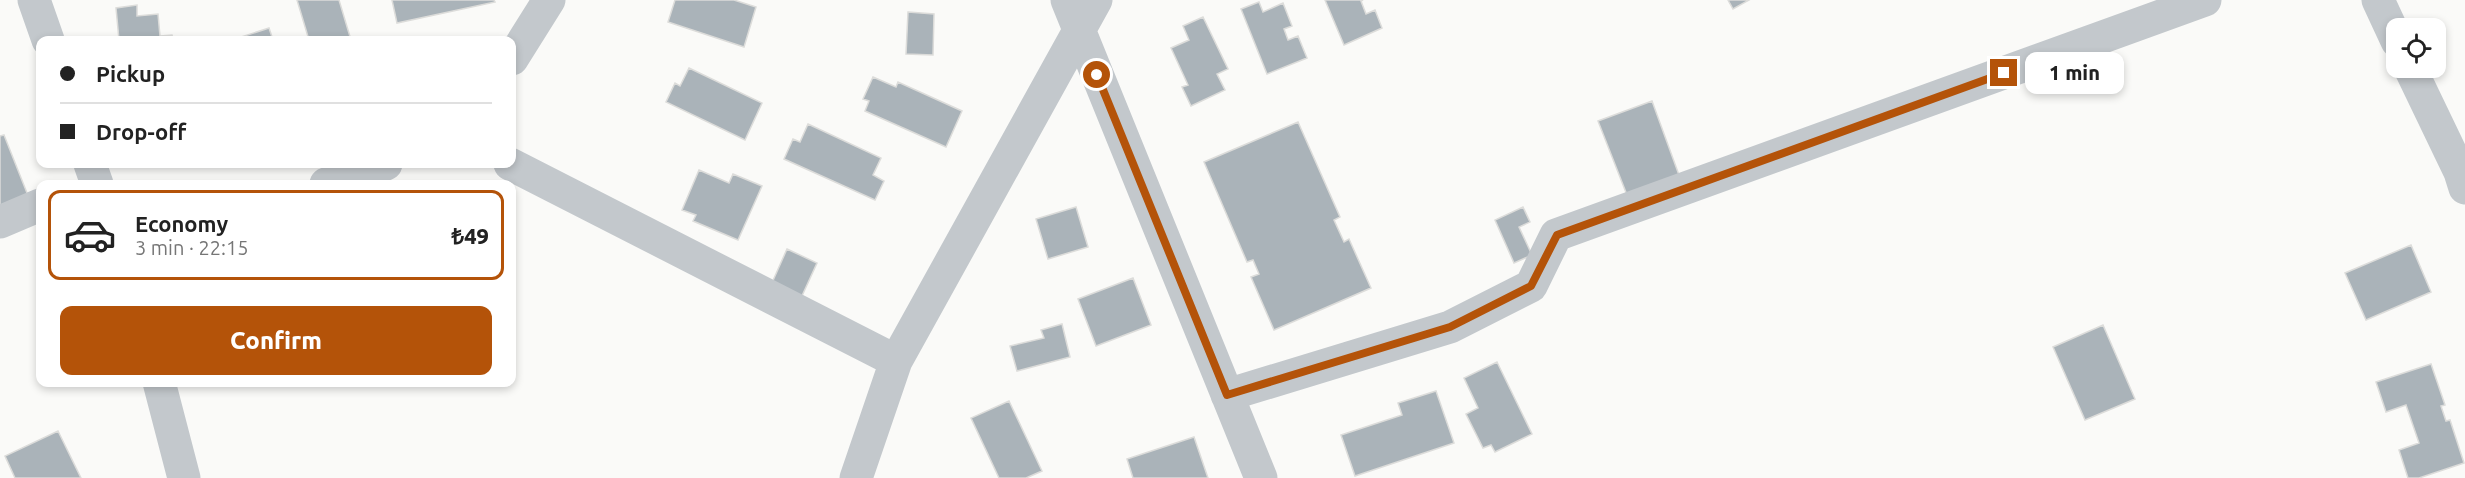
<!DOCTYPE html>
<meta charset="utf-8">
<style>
body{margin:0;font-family:Ubuntu,sans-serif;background:#f6f6f6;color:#222;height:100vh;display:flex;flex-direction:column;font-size:22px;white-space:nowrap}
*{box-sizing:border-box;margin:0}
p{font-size:20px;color:#767676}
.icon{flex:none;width:33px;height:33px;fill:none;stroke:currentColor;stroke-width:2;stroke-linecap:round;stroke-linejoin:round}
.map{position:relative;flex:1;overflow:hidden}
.panel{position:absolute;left:36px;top:180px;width:480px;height:207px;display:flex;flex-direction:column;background:#fff;border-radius:12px;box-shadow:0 3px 9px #0003}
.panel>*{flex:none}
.banner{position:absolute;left:36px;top:36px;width:480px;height:132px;border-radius:12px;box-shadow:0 3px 9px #0003;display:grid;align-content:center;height:132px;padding:0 24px;background:#fff}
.tools{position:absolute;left:2386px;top:18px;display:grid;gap:12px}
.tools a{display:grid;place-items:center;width:60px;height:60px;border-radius:12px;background:#fff;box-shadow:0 3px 9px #0003;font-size:30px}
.end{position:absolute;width:27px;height:27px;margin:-14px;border:8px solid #b45309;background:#fff;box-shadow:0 0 0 3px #fff}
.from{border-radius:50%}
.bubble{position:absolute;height:42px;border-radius:12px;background:#fff;box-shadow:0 3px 9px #0003;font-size:20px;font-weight:800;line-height:42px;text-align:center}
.banner b{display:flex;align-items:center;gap:21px;height:57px;font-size:22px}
.banner b+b{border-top:2px solid #e0e0e0}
.banner i{width:15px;height:15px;background:#222}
ul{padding:10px 0 0;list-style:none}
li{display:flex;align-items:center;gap:18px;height:90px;margin:0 12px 9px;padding:0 12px;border:3px solid transparent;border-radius:12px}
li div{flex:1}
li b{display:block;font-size:22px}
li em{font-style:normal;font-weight:800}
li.active{border-color:#b45309}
li>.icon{width:54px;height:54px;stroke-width:1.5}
.cta{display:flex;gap:12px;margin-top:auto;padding:12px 24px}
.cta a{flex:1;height:69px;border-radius:12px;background:#b45309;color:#fff;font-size:24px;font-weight:800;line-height:69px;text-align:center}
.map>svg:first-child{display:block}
</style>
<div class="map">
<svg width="2465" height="478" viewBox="0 0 2465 478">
<rect width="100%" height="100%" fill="#fafaf8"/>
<path fill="#aab3b9" stroke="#dcdcda" stroke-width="1.5" d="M297,0H339L351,40H309Z
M392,0H494L495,2L397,23Z
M675,0H734L756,7L744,47L668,22Z
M1325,0H1363L1361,1L1366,14L1375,10L1382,28L1344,45Z
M1728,0H1749L1733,9Z
M1259,2L1263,12L1283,3L1292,26L1284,29L1288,40L1298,36L1307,58L1267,74L1241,9Z
M137,5V16L158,14L160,36L172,35L173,40H119L116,8Z
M908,12L934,14L933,55L906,54Z
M1203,17L1228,69L1217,74L1225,90L1191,106L1182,87L1188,85L1171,48L1189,40L1183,26Z
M269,28L273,40H232Z
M689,68L762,103L745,140L666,102L675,83L680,86Z
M873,77L896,87L898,82L962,111L946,147L865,111L869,101L863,99Z
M1652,101L1679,175L1627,195L1598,121Z
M1298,122L1340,217L1334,220L1344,242L1349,239L1371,288L1274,330L1251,277L1259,274L1253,260L1247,262L1204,162Z
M808,124L881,158L873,175L884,181L875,200L784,159L793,139L800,142Z
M4,135L31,203L0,214V136Z
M699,170L729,183L733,174L762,186L738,240L693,221L696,215L682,210Z
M1076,207L1088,247L1048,259L1036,219Z
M1523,207L1530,222L1519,227L1532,255L1514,263L1495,220Z
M2411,245L2431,292L2366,320L2345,273Z
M787,249L817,263L801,298L771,285Z
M1133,278L1151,325L1096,346L1078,299Z
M1062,324L1070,357L1017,371L1010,346L1044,338L1041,330Z
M2103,325L2135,399L2085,420L2053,347Z
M1497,362L1532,434L1495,452L1491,445L1483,448L1466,414L1478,408L1464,378Z
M2431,364L2445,405L2441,406L2446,421L2450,420L2464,463L2419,478H2408L2399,450L2419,443L2406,405L2386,412L2376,382Z
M1436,391L1454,443L1355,476L1341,435L1402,415L1398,403Z
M1009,401L1042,471L1026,478H999L971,418Z
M58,431L81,478H15L5,456Z
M1194,437L1208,478H1133L1127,459Z"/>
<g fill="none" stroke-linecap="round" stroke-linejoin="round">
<path stroke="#c3c8cc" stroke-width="33" d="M34,0L48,40
M1067,0L1261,478
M2378,0L2397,41
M512,59L549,0
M2410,68L2460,172L2465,188
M90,164L97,184
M510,164L896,361
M326,184L386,164
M0,222L40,205
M159,382L184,478
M1227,395L1450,327L1531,286L1556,235L2205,0
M856,478L896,361L1096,0"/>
</g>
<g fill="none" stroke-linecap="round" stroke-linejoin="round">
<path stroke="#b45309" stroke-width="8" d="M1097,75L1227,395L1450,327L1531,286L1557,235L2004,73"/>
</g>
</svg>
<div class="tools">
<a><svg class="icon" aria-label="locate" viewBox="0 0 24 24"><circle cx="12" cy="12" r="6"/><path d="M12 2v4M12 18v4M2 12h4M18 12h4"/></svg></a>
</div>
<i class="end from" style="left:1097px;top:75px"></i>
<i class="end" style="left:2004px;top:73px"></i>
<div class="bubble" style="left:2025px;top:52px;width:99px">1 min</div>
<div class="banner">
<b><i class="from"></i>Pickup</b>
<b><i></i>Drop-off</b>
</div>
<section class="panel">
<ul>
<li class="active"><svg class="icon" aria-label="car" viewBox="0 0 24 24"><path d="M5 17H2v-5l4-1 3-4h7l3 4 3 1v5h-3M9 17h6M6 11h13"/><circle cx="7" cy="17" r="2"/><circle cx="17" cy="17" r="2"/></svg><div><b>Economy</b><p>3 min · 22:15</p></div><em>₺49</em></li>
</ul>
<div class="cta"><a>Confirm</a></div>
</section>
</div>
